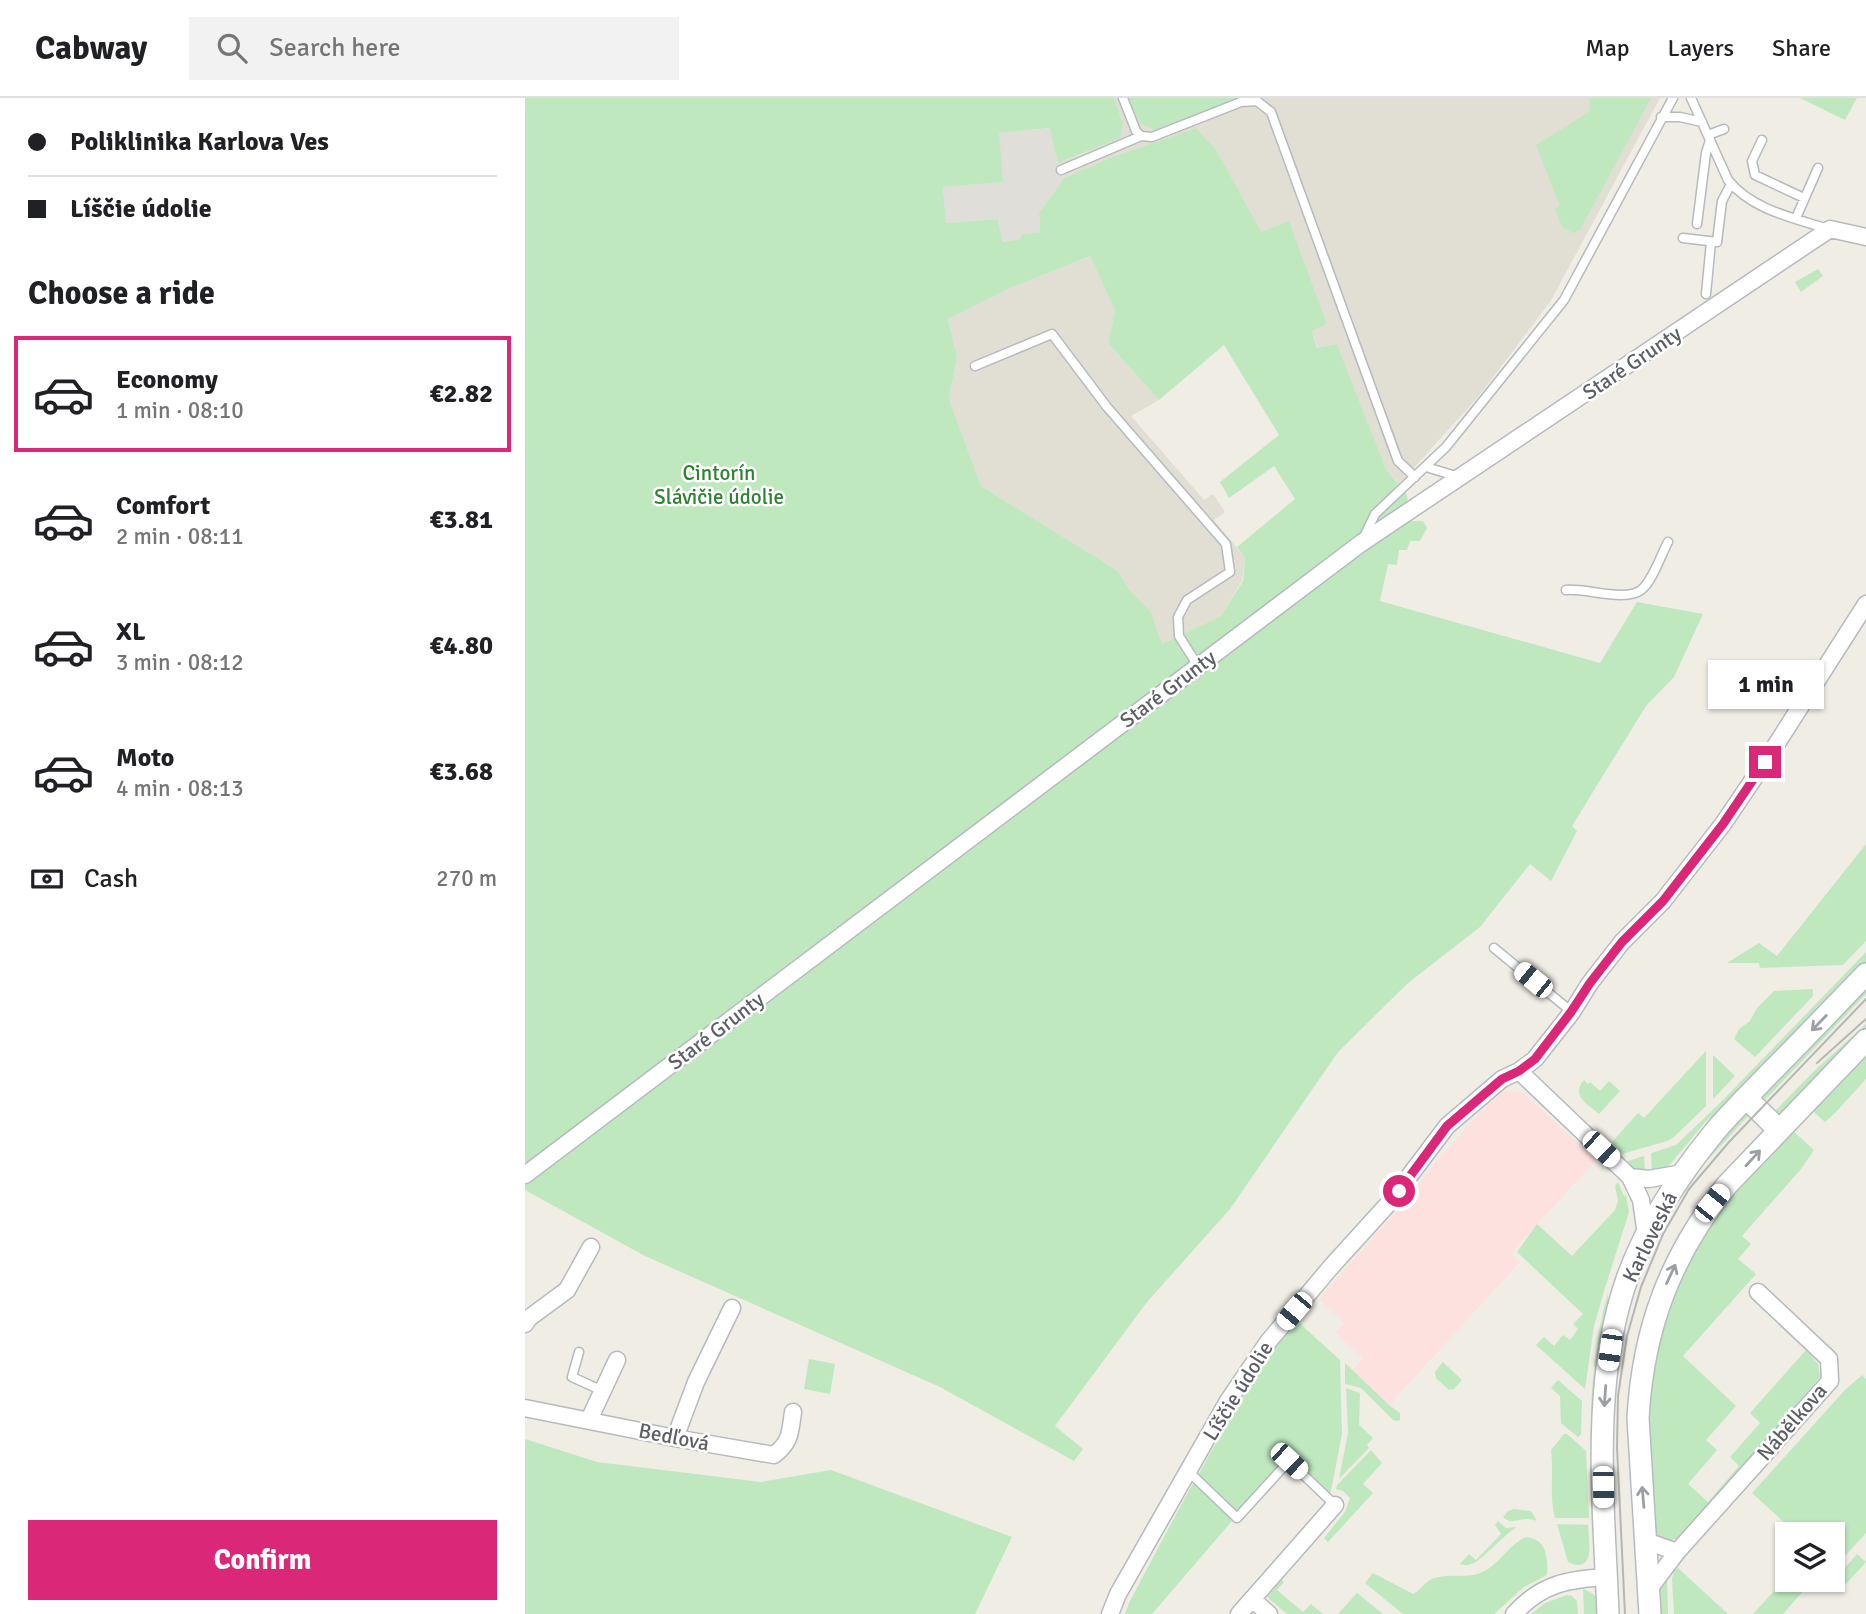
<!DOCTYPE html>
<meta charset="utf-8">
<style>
body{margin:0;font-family:Signika,sans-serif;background:#f2f2f2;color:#202124;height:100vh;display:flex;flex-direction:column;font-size:26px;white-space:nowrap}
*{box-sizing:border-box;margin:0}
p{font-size:23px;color:#757577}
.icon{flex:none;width:38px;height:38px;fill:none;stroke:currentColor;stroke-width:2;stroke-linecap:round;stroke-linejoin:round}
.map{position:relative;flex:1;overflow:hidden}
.drawer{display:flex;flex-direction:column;background:#fff;width:525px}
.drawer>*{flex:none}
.top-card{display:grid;align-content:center;height:154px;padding:0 28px;background:#fff}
.fabs{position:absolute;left:1250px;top:1424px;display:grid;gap:14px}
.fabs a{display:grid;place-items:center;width:70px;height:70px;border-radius:0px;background:#fff;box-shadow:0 2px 5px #0004;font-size:35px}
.end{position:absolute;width:32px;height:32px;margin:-16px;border:9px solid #db2777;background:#fff;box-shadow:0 0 0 4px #fff}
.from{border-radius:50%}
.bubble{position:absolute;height:49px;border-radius:0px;background:#fff;box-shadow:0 2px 5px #0004;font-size:23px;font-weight:700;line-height:49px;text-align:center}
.car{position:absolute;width:21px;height:42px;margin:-21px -10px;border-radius:9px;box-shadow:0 0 5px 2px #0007;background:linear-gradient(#fff 24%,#345 0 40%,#fff 0 76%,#345 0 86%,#fff 0)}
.top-card b{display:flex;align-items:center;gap:24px;height:66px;font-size:26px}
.top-card b+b{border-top:2px solid #e0e0e0}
.top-card i{width:18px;height:18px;background:#202124}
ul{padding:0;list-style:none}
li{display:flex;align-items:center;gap:21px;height:116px;margin:0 14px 10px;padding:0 14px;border:4px solid transparent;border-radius:0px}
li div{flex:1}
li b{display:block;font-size:26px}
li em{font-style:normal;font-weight:700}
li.current{border-color:#db2777}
li>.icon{width:63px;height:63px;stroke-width:1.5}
h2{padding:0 28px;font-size:32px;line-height:84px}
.pay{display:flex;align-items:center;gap:18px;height:77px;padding:0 28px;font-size:26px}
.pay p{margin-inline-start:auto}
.primary-button{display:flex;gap:14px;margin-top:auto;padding:14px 28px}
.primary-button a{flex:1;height:80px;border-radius:0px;background:#db2777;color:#fff;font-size:28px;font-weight:700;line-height:80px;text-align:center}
header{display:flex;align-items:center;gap:42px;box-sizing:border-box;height:98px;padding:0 35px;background:#fff;border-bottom:2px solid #e0e0e0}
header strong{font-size:33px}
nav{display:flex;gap:38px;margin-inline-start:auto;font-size:24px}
.search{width:490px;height:63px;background:#f2f2f2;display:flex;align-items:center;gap:18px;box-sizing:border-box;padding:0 24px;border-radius:0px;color:#757577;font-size:26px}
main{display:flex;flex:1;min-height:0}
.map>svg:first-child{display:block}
</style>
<header>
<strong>Cabway</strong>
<div class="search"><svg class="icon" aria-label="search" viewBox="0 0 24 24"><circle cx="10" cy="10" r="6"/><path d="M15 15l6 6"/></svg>Search here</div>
<nav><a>Map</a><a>Layers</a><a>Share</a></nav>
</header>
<main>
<section class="drawer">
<div class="top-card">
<b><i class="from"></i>Poliklinika Karlova Ves</b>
<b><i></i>Líščie údolie</b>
</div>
<h2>Choose a ride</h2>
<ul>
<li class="current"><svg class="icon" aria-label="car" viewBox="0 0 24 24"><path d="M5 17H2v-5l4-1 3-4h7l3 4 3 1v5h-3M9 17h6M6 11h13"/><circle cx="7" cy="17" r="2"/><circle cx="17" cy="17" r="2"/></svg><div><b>Economy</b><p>1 min · 08:10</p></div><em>€2.82</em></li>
<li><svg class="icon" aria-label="car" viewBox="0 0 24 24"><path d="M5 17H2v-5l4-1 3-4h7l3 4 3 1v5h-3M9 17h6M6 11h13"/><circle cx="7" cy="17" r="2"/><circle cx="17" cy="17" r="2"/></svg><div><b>Comfort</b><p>2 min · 08:11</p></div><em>€3.81</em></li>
<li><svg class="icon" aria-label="car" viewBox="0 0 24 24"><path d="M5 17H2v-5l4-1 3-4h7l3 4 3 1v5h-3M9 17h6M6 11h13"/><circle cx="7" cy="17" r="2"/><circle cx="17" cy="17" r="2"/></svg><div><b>XL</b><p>3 min · 08:12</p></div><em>€4.80</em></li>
<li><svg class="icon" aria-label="car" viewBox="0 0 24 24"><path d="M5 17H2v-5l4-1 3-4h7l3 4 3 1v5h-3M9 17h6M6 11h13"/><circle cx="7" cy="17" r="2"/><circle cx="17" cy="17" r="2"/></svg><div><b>Moto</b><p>4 min · 08:13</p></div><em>€3.68</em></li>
</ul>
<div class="pay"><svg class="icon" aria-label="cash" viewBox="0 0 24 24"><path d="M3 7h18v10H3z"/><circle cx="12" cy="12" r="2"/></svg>Cash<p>270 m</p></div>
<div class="primary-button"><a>Confirm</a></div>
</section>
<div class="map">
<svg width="1341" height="1516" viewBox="0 0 1341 1516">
<rect width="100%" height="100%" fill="#efede4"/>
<path fill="#e0ded8" d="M526,30L533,65L539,80L514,115L515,134L497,137V141L476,144L473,121L421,125L418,89L477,84L473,35Z"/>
<path fill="#e1ded4" d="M589,0H1135L1025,204L953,299L874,386L861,371L812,246L793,250L787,233L802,226L764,124L736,135L692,53L671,30L585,60L539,80L533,65L560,55L598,25Z
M565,158L590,213L583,245L634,302L606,318L679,402L688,396L700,414L689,422L720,460L717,483L696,518L637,546L626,514L604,491L593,473L456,388L424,301L432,258L423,221L485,190Z"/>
<path fill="#fde1df" d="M985,993L998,995L1071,1062L986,1155L995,1164L864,1307L826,1273L838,1260L810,1234L819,1225L794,1201L878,1106L909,1066L951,1019L977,995Z"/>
<path fill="#bfe8bf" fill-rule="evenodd" d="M0,0H589L598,25L595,40L533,65L525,30L474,35L478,84L418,89L421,125L473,121L477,144L496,141V137L515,134L514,115L539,80L585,60L671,30L692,53L736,134L764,123L802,226L787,233L792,250L812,246L861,371L882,397L885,423H898L902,430L895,443H885L882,452H874L872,467L863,466L855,503L1075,565L1112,504L1178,516L1149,579L1121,608L1047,728L1052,733L1026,783L1005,766L955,829L883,885L813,954L705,1111L622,1204L530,1328L558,1351L549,1363L415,1289L120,1158L0,1092ZM565,158L590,213L583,245L634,302L699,247L754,337L695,384L704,400L749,368L770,401L712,449L720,460L718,483L696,518L637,546L626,514L604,491L593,473L456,388L424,301L432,258L423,221L485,190Z
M604,0H712L630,32L614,25Z
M1065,0H1126L1055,132L1048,135L1037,129L1030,111L1035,108L1011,47L1064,14Z
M1275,0H1332L1320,22Z
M1293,171L1298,178L1276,194L1270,184Z
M1341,746V843L1318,867L1235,870L1234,865H1202L1234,845L1252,858Z
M1341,854V865L1209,1003L1181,1023L1143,1069L1138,1073L1127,1074L1126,1056L1127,1055L1151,1047L1195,1005Z
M1341,886V896L1240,1002L1235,999Z
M1288,891V898L1230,959L1209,941L1214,931L1225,923L1232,910L1249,893Z
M1341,926V932L1257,1019L1254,1018L1251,1012L1289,973Z
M1181,953V1008L1149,1039L1142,1043L1097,1056L1086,1045L1113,1015L1119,1020Z
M1341,954V981L1310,1015L1300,1024L1285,1011Z
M1188,957L1210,978L1188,1001Z
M1059,982L1063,986L1065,984L1075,993L1084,983L1095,993L1074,1016C1063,1006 1045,998 1059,982Z
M1226,1015L1180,1065L1151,1107L1148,1104L1170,1070L1219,1016Z
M1266,1031L1289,1052L1276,1071L1217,1138L1226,1146L1213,1161L1231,1176L1158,1258L1211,1308L1181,1342L1192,1352L1163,1386L1183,1404L1214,1368L1205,1359L1235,1325L1225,1315L1281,1252L1293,1266L1295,1279L1155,1441L1136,1443L1130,1437L1120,1315L1139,1214L1155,1175L1193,1109Z
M1118,1058H1119L1120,1074L1106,1069L1101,1064Z
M1093,1084L1099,1098L1101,1097L1104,1114L1079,1193L1069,1228L1060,1291L1011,1247L1019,1239L1029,1248L1038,1237L1045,1242L1053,1231L1048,1226L1058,1216L992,1154L1012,1126L1047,1158L1090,1112L1093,1103L1090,1088Z
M1083,1195L1082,1226L1068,1414C1065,1339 1062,1269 1083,1195Z
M771,1222L815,1262L817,1336L806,1393L803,1396L762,1359L627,1516H600L604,1505C635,1446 666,1387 700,1330C722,1292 744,1256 771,1222Z
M284,1261L310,1266L305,1296L279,1291Z
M918,1264L937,1282L929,1291L924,1292L911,1280L910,1274Z
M820,1265L864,1307L875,1315V1322L871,1323L868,1322L836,1290L820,1286Z
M1337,1277L1341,1281V1435L1310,1469L1307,1467V1437H1273L1227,1395L1319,1293Z
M1033,1282L1057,1303L1056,1336L1053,1339L1036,1325L1035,1298L1026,1290Z
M821,1290L835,1295L834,1327L848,1340L842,1347L844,1350L814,1381L823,1335Z
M1039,1336H1042L1061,1353L1064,1420H1030C1024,1397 1029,1375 1026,1352Z
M0,1341L72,1364L236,1384L306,1372L487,1439L450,1516H0Z
M846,1352L857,1365L838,1386L848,1395L803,1444L799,1440L820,1414L825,1400L818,1393L811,1391L812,1387Z
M989,1411L1006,1413L1012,1423C1009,1422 1005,1421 1002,1421C991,1421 986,1427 978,1419L983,1413Z
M973,1423L981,1430L992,1429C978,1437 957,1463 946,1466C941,1468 940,1467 935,1466L944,1456L951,1462L976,1436L970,1427Z
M1032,1426L1063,1427C1064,1443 1071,1477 1043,1464Z
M1001,1439C1022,1441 1023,1460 1022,1477L999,1489L969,1516H878L840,1485L848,1475L888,1496C896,1492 901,1482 910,1480C928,1474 945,1483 963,1471C977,1462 985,1446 1001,1439Z
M1332,1456L1341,1464L1321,1486L1312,1479Z
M1153,1470L1203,1516H1149L1147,1481L1149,1473Z
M1142,1477L1143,1516H1132L1133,1490Z
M753,1479L759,1484L752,1492L778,1514L786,1506L798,1516H762L742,1499L750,1490L746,1486Z
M1262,1479V1482H1288L1258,1516H1228Z
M1058,1491C1072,1496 1075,1502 1076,1516H1059Z
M832,1495L858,1516H813Z
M1042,1497L1047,1498L1052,1503L1053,1516H1006L1020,1505Z"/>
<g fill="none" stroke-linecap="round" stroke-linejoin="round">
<g stroke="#b6babf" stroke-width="11">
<path id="service" d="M598,0L611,33L616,38L627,39L716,4L732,3L746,14L870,355L873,363L890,379
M1166,0L1203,82C1227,112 1269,120 1303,131
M1136,19H1155L1177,24
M1183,37L1199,31
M1237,42L1227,63L1230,77L1279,100
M536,72L616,38
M1271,120L1293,70
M1172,126L1181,55L1185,42
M1158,140L1192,144L1197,103L1206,86
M1181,196L1186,144
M450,268L527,236L582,309L701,446L705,474L662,502L653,519L654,538L673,568
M901,369L934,379
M838,441L850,416L921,349L1039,202L1148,0
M1041,492C1061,490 1101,504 1116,492C1127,484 1136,457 1143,444
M969,850L1047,914
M54,1254L47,1279L78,1293
M664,1374L712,1420L764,1363L810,1407"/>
</g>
<g stroke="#b6babf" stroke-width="19">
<path id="minor" d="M994,973L1105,1079L1116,1102L1121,1137
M0,1077L835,446L1305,131L1341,139
M1105,1079L1124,1081L1158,1075
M0,1226L4,1220L42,1192L66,1149
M0,1310L150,1340L249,1357C266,1344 265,1334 268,1314
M64,1322L92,1262
M150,1340L171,1284L207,1210
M1121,1443L1152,1454
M1124,1491L1152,1454L1305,1283L1304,1261L1233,1194
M727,1501L744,1516
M585,1516L593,1496L703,1303L743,1244L805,1170L864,1105L922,1028L977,981L994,973L1010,961L1047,914L1065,885L1097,844L1138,803L1198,726L1240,664L1341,506
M714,1516L810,1407
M989,1516C1016,1486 1043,1481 1082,1479"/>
</g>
<g stroke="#b7bbc1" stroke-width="24">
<path id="secondary" d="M1221,1000L1254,1032
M1083,1516C1079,1407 1065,1283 1103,1178C1122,1127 1152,1080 1187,1037C1203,1017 1223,998 1241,979C1275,945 1308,910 1341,876
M1125,1516L1113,1320C1118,1230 1146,1157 1202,1087L1341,942"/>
</g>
<use href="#service" stroke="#fff" stroke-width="8"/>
<use href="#minor" stroke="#fff" stroke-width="16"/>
<use href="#secondary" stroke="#fff" stroke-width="21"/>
<path stroke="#b5b6b6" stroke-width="2" d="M1292,965L1341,921
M1100,1516L1092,1349L1093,1298L1102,1238L1116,1189L1138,1136L1164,1091L1204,1044L1341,901"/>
</g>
<defs><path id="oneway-shaft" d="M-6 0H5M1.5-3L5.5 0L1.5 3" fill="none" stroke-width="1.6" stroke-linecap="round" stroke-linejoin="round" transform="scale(1.75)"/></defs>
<g stroke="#9da0a3">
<use href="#oneway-shaft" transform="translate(1294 925) rotate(134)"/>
<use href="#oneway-shaft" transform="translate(1228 1060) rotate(-47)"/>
<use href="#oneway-shaft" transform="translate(1146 1176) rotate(-65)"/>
<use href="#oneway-shaft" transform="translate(1080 1298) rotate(94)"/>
<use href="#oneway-shaft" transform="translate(1118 1399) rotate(-95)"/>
</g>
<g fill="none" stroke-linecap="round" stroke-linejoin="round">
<path stroke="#db2777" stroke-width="9" d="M874,1093L922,1028L977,981L994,973L1010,961L1046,914L1065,885L1097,844L1138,803L1198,726L1240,664"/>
</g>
<g text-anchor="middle" stroke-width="5" stroke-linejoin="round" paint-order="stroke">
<g font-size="21" fill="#5c6065" stroke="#fff">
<text transform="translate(1107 265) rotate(-34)" y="7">Staré Grunty</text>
<text transform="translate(643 591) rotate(-37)" y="7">Staré Grunty</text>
<text transform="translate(191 933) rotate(-37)" y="7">Staré Grunty</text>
<text transform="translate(1125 1139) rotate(-64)" y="7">Karloveská</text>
<text transform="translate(713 1293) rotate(-58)" y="7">Líščie údolie</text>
<text transform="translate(1267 1324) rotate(-49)" y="7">Nábělkova</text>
<text transform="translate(149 1339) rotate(11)" y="7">Bedľová</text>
</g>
<g font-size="21" fill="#2f8231" stroke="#fff">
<text x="194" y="382">Cintorín<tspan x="194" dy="24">Slávičie údolie</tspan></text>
</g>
</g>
</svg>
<div class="fabs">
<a><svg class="icon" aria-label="layers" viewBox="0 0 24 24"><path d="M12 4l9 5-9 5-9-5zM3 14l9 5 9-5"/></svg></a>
</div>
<i class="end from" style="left:874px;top:1093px"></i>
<i class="end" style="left:1240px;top:664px"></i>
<div class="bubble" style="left:1183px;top:562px;width:116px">1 min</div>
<i class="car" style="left:1008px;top:882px;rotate:309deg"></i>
<i class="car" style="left:1076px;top:1051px;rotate:133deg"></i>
<i class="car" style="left:1187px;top:1105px;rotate:39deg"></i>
<i class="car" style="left:769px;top:1213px;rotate:220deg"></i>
<i class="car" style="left:1085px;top:1252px;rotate:188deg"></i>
<i class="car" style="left:764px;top:1363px;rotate:133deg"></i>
<i class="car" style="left:1078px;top:1389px;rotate:179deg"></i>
</div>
</main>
